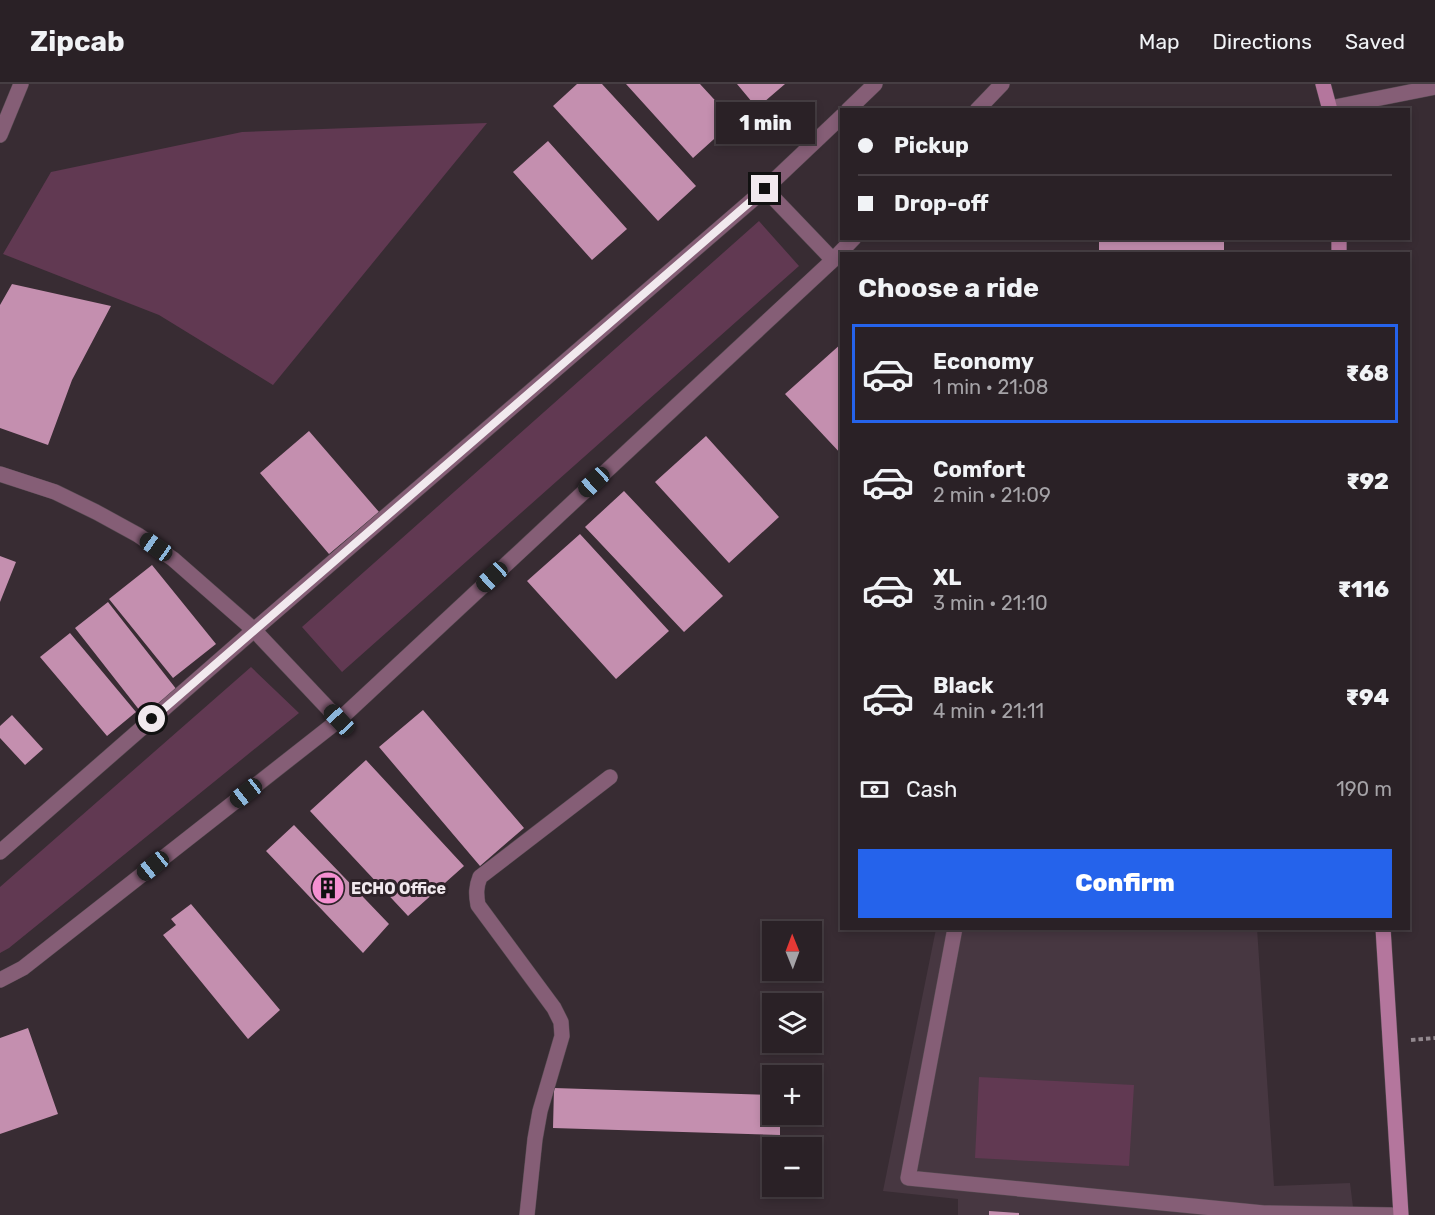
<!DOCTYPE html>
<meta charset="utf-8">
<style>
body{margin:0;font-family:Rubik,sans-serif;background:#32292e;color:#f1f3f6;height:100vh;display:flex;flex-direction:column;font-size:22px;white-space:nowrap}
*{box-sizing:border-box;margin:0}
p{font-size:20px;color:#a5a3a7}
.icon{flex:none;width:33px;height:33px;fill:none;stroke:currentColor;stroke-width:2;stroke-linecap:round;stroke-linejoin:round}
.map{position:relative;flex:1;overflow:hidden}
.panel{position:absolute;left:840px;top:168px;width:570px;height:678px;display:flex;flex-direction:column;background:#2a2126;border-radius:0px;box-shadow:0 3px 9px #0003,0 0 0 2px #463e43}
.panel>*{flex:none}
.guide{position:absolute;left:840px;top:24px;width:570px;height:132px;border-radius:0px;box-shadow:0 3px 9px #0003,0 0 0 2px #463e43;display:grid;align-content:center;height:132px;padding:0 18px;background:#2a2126}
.needle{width:39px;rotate:359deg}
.controls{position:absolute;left:762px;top:837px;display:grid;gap:12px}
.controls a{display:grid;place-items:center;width:60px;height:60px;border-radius:0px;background:#2a2126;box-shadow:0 3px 9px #0003,0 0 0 2px #463e43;font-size:30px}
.end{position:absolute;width:27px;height:27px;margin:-14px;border:8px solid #f1e9ee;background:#111;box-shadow:0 0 0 3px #111}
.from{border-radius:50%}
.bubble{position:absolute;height:42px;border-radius:0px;background:#2a2126;box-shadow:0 3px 9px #0003,0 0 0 2px #463e43;font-size:20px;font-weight:800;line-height:42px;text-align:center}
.car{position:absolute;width:18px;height:36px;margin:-18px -9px;border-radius:8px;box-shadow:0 0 4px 2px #0007;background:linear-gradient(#222 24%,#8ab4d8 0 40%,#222 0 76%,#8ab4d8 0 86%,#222 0)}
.guide b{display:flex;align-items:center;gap:21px;height:57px;font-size:22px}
.guide b+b{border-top:2px solid #463e43}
.guide i{width:15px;height:15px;background:#f1f3f6}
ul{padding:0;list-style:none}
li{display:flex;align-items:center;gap:18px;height:99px;margin:0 12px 9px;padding:0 6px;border:3px solid transparent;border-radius:0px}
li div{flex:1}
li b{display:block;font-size:22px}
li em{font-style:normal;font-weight:800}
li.on{border-color:#2563eb}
li>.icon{width:54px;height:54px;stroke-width:1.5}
h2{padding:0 18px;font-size:27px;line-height:72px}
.pay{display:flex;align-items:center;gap:15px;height:66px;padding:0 18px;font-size:22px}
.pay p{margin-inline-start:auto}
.button{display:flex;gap:12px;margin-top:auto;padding:12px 18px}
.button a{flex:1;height:69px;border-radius:0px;background:#2563eb;color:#fff;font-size:24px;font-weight:800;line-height:69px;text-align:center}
header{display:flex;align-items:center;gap:36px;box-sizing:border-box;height:84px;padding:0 30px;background:#2a2126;border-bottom:2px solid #463e43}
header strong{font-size:28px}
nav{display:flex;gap:33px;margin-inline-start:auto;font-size:21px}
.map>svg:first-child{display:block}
</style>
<header>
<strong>Zipcab</strong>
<nav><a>Map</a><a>Directions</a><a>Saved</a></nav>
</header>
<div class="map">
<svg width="1435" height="1131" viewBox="0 0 1435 1131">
<rect width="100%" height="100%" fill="#382c33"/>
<path fill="#473741" d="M1257,844L1274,1102L1350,1099L1354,1131H958V1115L883,1107L936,845Z"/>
<path fill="#613952" d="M487,39L273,301L159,231L3,170L51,88L242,48Z
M759,137L799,182L342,588L302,543Z
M251,583L299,629L9,864L0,869V803Z
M979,993L1134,1001L1129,1082L975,1074Z"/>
<path fill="#c48faf" d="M577,0H602L696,102L658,137L553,22Z
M626,0H700L734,37L693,74Z
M737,0H785L757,24Z
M548,57L627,145L592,176L513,88Z
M1099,154H1224V170H1099Z
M12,200L111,222L72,296L48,361L0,344V221Z
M842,259V371L785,310Z
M309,347L379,428L329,470L260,389Z
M706,352L779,433L729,479L655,398Z
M624,407L723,512L684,548L585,443Z
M580,450L669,547L616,595L527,497Z
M0,472L16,478L0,518Z
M152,481L216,560L173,594L109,515Z
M108,518L177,606L144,632L75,544Z
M70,549L136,628L107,652L40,573Z
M423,626L524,744L480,782L379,663Z
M12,631L43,665L25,681L0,654V642Z
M366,676L464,782L408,832L310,727Z
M294,741L389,840L363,869L266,767Z
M191,820L280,926L248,955L163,851L176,841L171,835Z
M28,944L58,1030L0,1050V954Z
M554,1004L772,1011V1030H780V1051L553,1044Z
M989,1127L1019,1129V1131H989Z"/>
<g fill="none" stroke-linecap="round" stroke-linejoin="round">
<g stroke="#564a51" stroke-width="16">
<path id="street" d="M1330,24L1435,3
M848,26L875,0
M977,26L1002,0
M0,51L21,0
M765,105L833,176
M0,390L55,408L96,428L138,451L173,475L254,546L339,636
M0,768L254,546L765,105L842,32
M955,844L908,1094L1264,1129L1392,1131
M0,896L23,884L339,636L833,176L854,154
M527,1131L535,1055L540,1027L562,952L561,938L554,924L478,821C476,810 476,803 480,793L610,693"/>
</g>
<g stroke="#564a51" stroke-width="16">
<path id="secondary" d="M1323,0L1330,26
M1339,154V170
M1383,844L1401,1131"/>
</g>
<path stroke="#93898f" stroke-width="4" stroke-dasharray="4.5 3" stroke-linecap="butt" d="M1411,956L1435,954"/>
<use href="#street" stroke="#855e76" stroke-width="15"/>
<use href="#secondary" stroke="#b4769d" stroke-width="15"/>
</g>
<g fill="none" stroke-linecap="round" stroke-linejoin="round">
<path stroke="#f1e9ee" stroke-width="8" d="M152,635L765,105"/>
</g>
<defs>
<g id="building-disc" transform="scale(1.725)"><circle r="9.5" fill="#f590d1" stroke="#2e2329"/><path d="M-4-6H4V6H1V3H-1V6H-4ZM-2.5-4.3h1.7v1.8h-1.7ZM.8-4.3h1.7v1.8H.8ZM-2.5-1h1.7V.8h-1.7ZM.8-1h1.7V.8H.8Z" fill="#111"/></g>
</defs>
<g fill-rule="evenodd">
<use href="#building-disc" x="328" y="804"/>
</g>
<g text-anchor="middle" stroke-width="6" stroke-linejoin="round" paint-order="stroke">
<g font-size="16" font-weight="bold" fill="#f1e9ee" stroke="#2e2329" text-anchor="start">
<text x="351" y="810">ECHO Office</text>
</g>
</g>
</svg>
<div class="controls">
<a><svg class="needle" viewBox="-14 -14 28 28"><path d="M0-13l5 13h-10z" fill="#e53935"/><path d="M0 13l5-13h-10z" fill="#a5a3a7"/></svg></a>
<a><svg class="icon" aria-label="layers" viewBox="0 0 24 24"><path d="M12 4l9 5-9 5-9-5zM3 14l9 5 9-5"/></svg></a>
<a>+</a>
<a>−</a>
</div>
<i class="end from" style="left:152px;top:635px"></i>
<i class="end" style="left:765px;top:105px"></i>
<div class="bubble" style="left:716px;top:18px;width:99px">1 min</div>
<i class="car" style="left:594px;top:398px;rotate:227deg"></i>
<i class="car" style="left:156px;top:463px;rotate:305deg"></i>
<i class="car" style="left:492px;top:493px;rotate:227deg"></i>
<i class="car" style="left:339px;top:636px;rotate:317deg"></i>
<i class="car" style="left:246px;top:709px;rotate:232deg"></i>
<i class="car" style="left:153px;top:782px;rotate:231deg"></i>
<div class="guide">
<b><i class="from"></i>Pickup</b>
<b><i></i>Drop-off</b>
</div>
<section class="panel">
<h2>Choose a ride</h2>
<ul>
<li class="on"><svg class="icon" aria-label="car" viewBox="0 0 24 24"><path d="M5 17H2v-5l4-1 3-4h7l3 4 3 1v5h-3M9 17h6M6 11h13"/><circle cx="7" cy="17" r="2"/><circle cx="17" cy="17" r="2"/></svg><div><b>Economy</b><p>1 min · 21:08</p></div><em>₹68</em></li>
<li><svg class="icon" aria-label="car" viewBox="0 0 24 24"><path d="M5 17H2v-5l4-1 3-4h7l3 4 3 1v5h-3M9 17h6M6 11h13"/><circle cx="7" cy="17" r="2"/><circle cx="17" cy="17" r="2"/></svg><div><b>Comfort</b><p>2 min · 21:09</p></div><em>₹92</em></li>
<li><svg class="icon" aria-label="car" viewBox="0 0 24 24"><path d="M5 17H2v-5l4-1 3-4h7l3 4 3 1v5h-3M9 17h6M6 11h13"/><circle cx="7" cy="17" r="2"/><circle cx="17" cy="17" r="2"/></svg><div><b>XL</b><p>3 min · 21:10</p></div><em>₹116</em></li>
<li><svg class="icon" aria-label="car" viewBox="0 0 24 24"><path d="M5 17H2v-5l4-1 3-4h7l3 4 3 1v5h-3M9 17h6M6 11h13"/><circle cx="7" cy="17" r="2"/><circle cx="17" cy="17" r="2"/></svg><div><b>Black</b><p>4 min · 21:11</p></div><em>₹94</em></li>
</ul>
<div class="pay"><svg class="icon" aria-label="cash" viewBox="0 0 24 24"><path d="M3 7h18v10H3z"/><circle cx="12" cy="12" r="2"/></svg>Cash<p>190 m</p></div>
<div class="button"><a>Confirm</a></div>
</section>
</div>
